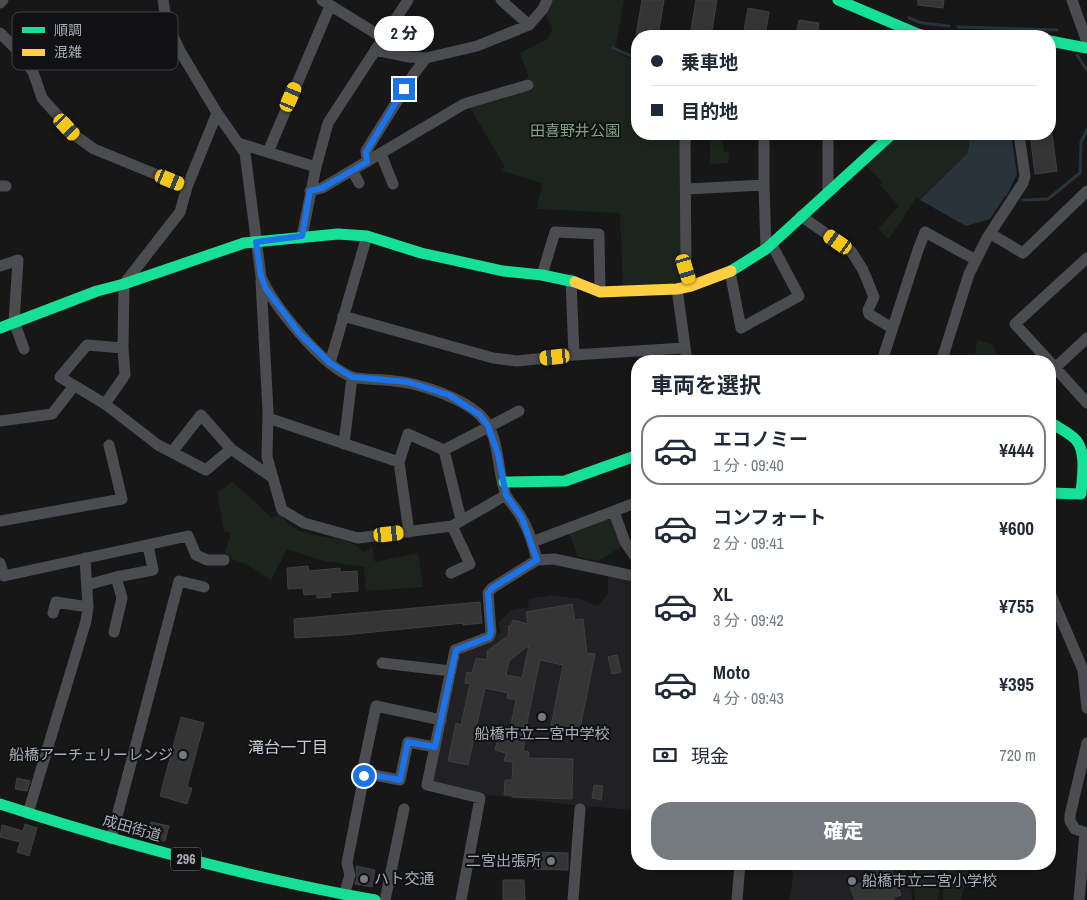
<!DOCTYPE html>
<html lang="ja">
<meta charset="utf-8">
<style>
body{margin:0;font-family:"Archivo Narrow","Noto Sans JP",sans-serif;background:#f6f6f7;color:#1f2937;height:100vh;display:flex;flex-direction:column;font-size:19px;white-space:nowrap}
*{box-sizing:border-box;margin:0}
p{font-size:16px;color:#747a83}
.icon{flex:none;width:28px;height:28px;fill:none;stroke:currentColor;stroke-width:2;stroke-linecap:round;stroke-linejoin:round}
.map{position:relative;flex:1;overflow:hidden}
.details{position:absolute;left:631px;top:355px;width:425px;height:515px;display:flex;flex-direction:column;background:#fff;border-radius:20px;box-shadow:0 2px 8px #0003}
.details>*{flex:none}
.top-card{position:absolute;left:631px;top:30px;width:425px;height:110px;border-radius:20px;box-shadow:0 2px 8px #0003;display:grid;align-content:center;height:110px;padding:0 20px;background:#fff}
.end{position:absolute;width:22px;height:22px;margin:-11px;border:6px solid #1a73e8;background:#fff;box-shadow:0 0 0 2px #fff}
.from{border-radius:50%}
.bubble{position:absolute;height:35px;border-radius:18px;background:#fff;box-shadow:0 2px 8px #0003;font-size:16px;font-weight:800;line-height:35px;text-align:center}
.car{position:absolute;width:15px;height:30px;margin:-15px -8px;border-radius:6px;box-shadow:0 0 4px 1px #0007;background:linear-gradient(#f5c518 24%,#345 0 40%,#f5c518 0 76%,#345 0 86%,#f5c518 0)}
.top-card b{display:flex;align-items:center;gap:18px;height:48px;font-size:19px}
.top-card b+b{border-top:1px solid #e0e1e3}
.top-card i{width:12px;height:12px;background:#1f2937}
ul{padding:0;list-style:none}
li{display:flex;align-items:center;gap:15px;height:70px;margin:0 10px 8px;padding:0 10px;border:2px solid transparent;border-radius:20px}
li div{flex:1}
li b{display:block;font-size:19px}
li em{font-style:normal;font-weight:800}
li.current{border-color:#757980}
li>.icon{width:45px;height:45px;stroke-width:1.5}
h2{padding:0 20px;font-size:22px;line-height:60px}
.pay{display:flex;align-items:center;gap:12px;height:55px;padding:0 20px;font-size:19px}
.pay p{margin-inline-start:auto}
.action{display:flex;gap:10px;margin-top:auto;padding:10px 20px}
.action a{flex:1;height:58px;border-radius:20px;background:#757980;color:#fff;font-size:20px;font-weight:800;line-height:58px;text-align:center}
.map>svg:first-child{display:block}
</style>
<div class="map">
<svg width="1087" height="900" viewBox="0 0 1087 900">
<rect width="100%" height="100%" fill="#171717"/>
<path fill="#212123" d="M608,574L637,582V810L580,806L479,794L433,783L458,652L493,637L501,632L498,623L511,610L528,607L529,599L552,595L579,599L598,606L608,594Z
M792,864H903L911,882L912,900H789L793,879Z"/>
<path fill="#1d241e" d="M550,0H624L616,46L613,50L637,62L638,134H721L724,152H729L728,163L710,164V136H684L686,287L623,291L620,213L537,209L542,183L499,170L505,167L469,106L532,86L520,53L546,40L553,29L545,15Z
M898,134H969C969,140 970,148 967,154C962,164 931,190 920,200L917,197L889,239L878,229L899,206L880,185L882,182L866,165Z
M977,340L992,344L1001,361H974Z
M232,482C246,494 259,505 272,518L280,513C283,517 286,522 290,525C311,542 345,532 363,551L369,550L372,546L375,562L418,553L423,587L366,591L364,567L324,561L287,549L271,580L248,565L224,556L231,533L224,531L217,493Z
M608,517L612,519L623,546L598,561L578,557L569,533Z
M906,864H937L940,884L938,900H915L913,880Z
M941,864H970L961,900H943V884Z"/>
<path fill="#29333a" d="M969,134H1011L1017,174L1006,197L1005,196L990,219L966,226L920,200L967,154L969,146Z"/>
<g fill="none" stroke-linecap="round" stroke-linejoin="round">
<path stroke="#29333a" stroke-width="3" d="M909,18L922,23L949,26
M958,27L1057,30
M875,36L884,32
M613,48L638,59
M1077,55L1087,70
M1023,200L1048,199L1080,173L1081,142L1087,130"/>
</g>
<path fill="#353536" stroke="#3f4043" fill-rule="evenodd" d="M642,0H664L658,36L636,35Z
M696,0H717L711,36H690Z
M918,0H944L943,8L918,5Z
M748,8L769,12L765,36H743Z
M799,20L819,23L817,36H796Z
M1030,134H1052L1057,171L1035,174Z
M308,566L309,571L340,568V572L357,571L358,591L330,593L331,597L317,598V594L304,595L303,588L288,589L287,568Z
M480,602L482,623L463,625V623L344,635L295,638L294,619Z
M572,604L575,620L583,619L587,653L595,654L579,733L564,731L555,738L550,731L563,665L540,660L527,722L528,723L523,751L529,752L528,758L573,759L572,799L512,797V795H504L505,780H512L513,762L504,761L506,753L495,750L501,727L510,729L516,700L507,698L508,693L485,688L468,765L448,761L456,723L461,725L470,684L465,683L467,672L472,673L476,658L487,660V651L508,636L509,625L511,626L513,620L528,624L526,612ZM529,645L522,678L506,675L509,661Z
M617,655L621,672L612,674L608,657Z
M181,717L204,723L187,787L192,788L187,804L160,796Z
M17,778L30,781L27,791L15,789Z
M594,785L603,786L601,800L592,798Z
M151,822L169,826L165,841L147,837Z
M25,824L37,828L29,856L17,852L20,842L0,837L2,825L23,831Z
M534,852L568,853V870L534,869Z
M869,864H889L901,895L893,898L894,900H855L850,887L875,878Z
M356,866L375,870L372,887L355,884L357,877Z
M503,880H524L525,900H503Z"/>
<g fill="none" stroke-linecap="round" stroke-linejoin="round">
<path stroke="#4b4c50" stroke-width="11" d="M163,0L167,24L180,51L217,113L245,153L261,277C273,305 322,366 352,377C363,380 382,379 394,381C419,383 463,398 481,416C501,436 496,470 506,495C510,503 517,509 521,517C529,530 533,545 537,560
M322,0L383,38
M501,0L529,25
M1072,0L1087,42
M0,3L3,0
M0,33L19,52L33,72L42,98L76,136L94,149L187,187
M375,50L409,57L426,58L477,46L529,25L543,9L547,0
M217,113L187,187L180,212L124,284L123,348L87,345L60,377L105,404L158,445L206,470L231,449
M764,134V185L766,249
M685,139L686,269L691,286
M238,143L316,167
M268,152L330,6
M381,154L393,184
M367,162L366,151L414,74L426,58
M352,170L359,183
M0,186H6
M687,189L764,185
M310,191L322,188L464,104L528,85
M828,192V134
M801,216L851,251L863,270L874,297L868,310L869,314L892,328
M991,234L1023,253L1087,191
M302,236L316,167L328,123L408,0
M0,266L18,260L14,322L24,349
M730,272L741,328L799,296L772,245
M542,275L555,232L599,234L600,292
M571,280L574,355
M261,281L268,411L267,457L282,510L304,523L358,538L452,526L506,495
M677,289L687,361
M343,316L493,358L517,361L574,355L684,348
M882,361L918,250L925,232L976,260
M943,361V356L969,274L987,238L1023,183L1025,176L1019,134
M1049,361L1015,324L1087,258
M1050,362L1087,403
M330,363L367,236
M1055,368L1087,338
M105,404L125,375L123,348
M268,418L399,462
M0,421L52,414L74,386
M344,444L352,377
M444,450L519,411
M172,452L201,415L231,449L273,478
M614,512L625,542L638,561
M0,521L122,499L109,445
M409,532L399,462L408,434L444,450L461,520
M532,542L638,502
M0,563L4,576L188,536L196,555L207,560H224
M451,573L470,564L452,526
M87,585L116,577L153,570L148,545
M1050,593L1083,670L1087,708
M53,613L56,602L88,607
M114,632L122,598L116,577
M382,663L451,671
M1087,743L1070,815V821L1075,829L1087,833
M363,773L400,780L408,742L435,747
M28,813L86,621L88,607L85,558
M111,839L179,581L204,587
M344,895L350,875L347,863L364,776L363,768L376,706L441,720
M385,900L404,809
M461,900L480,798L427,785L455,650L489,637L491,632L488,593L492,588L537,560L554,559L638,577
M573,900L580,809
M737,900L740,864
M1079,900L1085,833"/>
<path stroke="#16e098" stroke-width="11" d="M838,0L918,34L927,36
M1050,41L1087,48
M731,271L766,249L892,134
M0,328L97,291L124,284L244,243L338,234L367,236L421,253L503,271L542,275L575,282
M1050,422C1058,428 1069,432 1076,440C1087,453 1082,478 1081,494L1050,493
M504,482L565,481L638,455
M0,804C123,844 247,877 375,900"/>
<path stroke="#ffcf43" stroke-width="11" d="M575,282L600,292L677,289L691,286L731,271"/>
</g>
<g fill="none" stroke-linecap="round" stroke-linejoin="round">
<path stroke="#1a73e8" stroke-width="6" d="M364,776L363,773L400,780L408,742L435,747L456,650L489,637L491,632L488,593L492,588L537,560L522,518L506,495L498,454L488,426L480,415L449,395L408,382L352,377L330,363L300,334L266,289L261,276L256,242L302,236L310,191L322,188L367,162L366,152L404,89"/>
</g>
<g fill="#757980" stroke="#111113" stroke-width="2">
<circle cx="542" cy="717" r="5"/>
<circle cx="183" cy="755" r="5"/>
<circle cx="551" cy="861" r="5"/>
<circle cx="364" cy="879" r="5"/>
<circle cx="852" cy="881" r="5"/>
</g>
<g text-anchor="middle" stroke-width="4" stroke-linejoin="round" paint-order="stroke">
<rect fill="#111113" stroke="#7b7f87" stroke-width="1" x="171" y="847.5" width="30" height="23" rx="4"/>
<g font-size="14" font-weight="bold" fill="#a8aeb9">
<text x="186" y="864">296</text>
</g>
<g font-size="15" fill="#7ea57e" stroke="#111113">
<text x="575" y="136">田喜野井公園</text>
</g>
<g font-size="15" fill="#a8aeb9" stroke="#111113" text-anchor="end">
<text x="542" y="739" text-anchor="middle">船橋市立二宮中学校</text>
<text x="173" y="760">船橋アーチェリーレンジ</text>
<text x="541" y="866">二宮出張所</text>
<text x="374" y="884" text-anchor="start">ハト交通</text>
<text x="862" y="886" text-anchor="start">船橋市立二宮小学校</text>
</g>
<g font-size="15" fill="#a8aeb9" stroke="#111113">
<text transform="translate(132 828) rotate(16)" y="5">成田街道</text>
</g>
<g font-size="16" fill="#c9cdd5" stroke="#111113">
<text x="288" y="753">滝台一丁目</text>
</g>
</g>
<rect x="12" y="12" width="166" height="58" rx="8" fill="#111113" stroke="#3e4045" stroke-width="1"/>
<rect x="22" y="27" width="23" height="6" fill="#16e098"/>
<rect x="22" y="49" width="23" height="7" fill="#ffcf43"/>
<g font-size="14" fill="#a8aeb9">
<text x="54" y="35">順調</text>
<text x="54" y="57">混雑</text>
</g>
</svg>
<i class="end from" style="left:364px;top:776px"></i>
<i class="end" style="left:404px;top:89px"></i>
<div class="bubble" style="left:374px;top:16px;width:60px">2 分</div>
<i class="car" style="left:291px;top:97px;rotate:23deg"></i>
<i class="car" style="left:67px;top:127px;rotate:137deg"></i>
<i class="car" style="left:170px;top:180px;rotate:112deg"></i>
<i class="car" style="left:838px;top:242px;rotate:305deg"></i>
<i class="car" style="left:686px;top:269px;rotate:163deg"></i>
<i class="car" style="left:555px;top:357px;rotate:264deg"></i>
<i class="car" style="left:389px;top:534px;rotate:84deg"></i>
<div class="top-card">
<b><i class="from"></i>乗車地</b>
<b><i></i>目的地</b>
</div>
<section class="details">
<h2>車両を選択</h2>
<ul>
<li class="current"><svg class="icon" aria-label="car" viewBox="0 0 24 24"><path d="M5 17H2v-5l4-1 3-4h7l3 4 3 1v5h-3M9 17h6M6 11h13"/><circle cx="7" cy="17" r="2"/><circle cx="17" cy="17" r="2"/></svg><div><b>エコノミー</b><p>1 分 · 09:40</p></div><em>¥444</em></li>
<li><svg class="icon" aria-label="car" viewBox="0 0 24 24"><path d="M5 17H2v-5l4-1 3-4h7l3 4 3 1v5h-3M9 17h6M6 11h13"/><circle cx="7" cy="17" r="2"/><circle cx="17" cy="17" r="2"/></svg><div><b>コンフォート</b><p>2 分 · 09:41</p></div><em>¥600</em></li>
<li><svg class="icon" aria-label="car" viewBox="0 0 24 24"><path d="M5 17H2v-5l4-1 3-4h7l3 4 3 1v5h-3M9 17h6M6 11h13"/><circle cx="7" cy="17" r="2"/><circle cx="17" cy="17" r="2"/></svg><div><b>XL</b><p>3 分 · 09:42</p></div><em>¥755</em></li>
<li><svg class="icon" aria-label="car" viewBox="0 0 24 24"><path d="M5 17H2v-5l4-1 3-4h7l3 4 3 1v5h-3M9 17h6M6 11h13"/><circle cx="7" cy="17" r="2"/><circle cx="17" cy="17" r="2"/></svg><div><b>Moto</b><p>4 分 · 09:43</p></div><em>¥395</em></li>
</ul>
<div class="pay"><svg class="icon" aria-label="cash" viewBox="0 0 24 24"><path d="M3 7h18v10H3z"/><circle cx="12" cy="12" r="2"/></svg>現金<p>720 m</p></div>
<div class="action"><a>確定</a></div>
</section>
</div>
